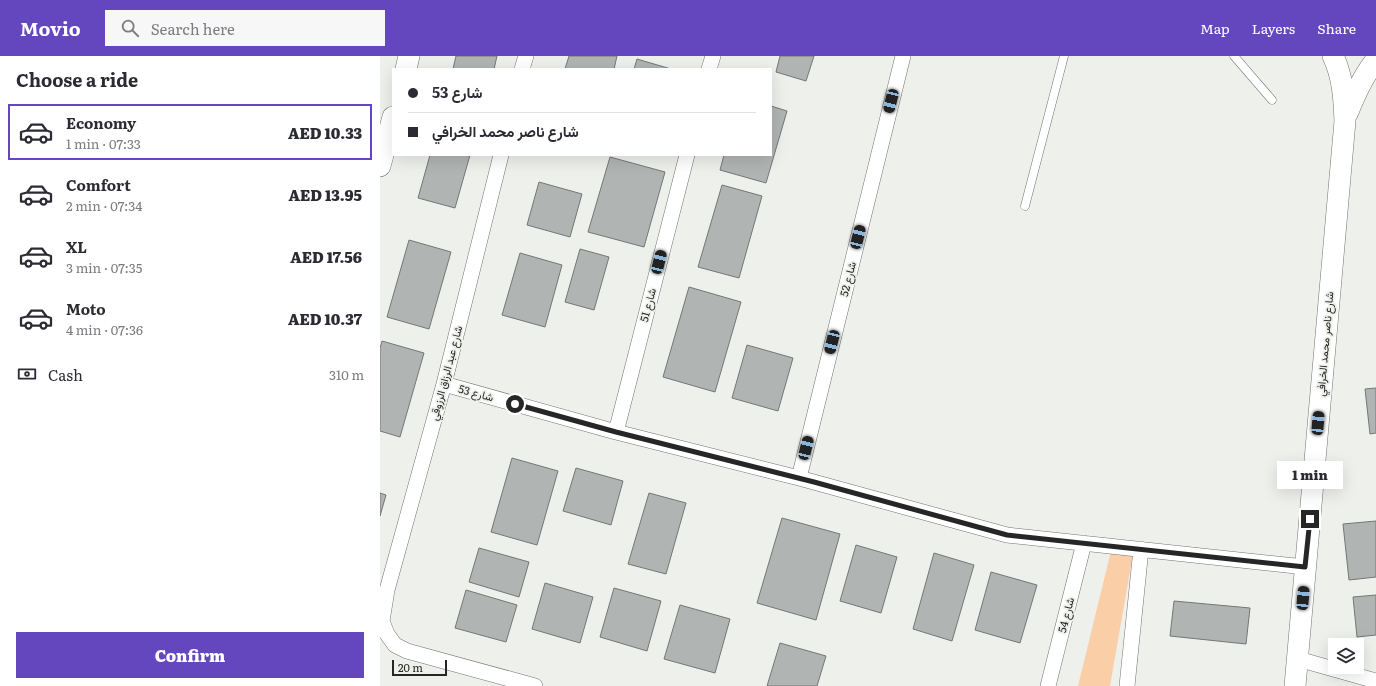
<!DOCTYPE html>
<meta charset="utf-8">
<style>
body{margin:0;font-family:Literata,Vazirmatn,serif;background:#f7f7f7;color:#2b2b33;height:100vh;display:flex;flex-direction:column;font-size:15px;white-space:nowrap}
*{box-sizing:border-box;margin:0}
p{font-size:13px;color:#7c7c81}
.icon{flex:none;width:22px;height:22px;fill:none;stroke:currentColor;stroke-width:2;stroke-linecap:round;stroke-linejoin:round}
.map{position:relative;flex:1;overflow:hidden}
.details{display:flex;flex-direction:column;background:#fff;width:380px}
.details>*{flex:none}
.top-card{position:absolute;left:12px;top:12px;width:380px;height:88px;border-radius:0px;box-shadow:0 4px 16px #0002;display:grid;align-content:center;height:88px;padding:0 16px;background:#fff}
.tools{position:absolute;left:948px;top:582px;display:grid;gap:8px}
.tools a{display:grid;place-items:center;width:36px;height:36px;border-radius:0px;background:#fff;box-shadow:0 4px 16px #0002;font-size:20px}
.scale{position:absolute;left:12px;bottom:10px;width:55px;box-sizing:border-box;padding-left:4px;border:2px solid #252625;border-top:0;font-size:11px;line-height:14px;white-space:nowrap;color:#252625;-webkit-text-stroke:3px #eef0ec;paint-order:stroke}
.end{position:absolute;width:18px;height:18px;margin:-9px;border:5px solid #252625;background:#fff;box-shadow:0 0 0 2px #fff}
.from{border-radius:50%}
.bubble{position:absolute;height:28px;border-radius:0px;background:#fff;box-shadow:0 4px 16px #0002;font-size:13px;font-weight:800;line-height:28px;text-align:center}
.car{position:absolute;width:12px;height:24px;margin:-12px -6px;border-radius:5px;box-shadow:0 0 3px 1px #0007;background:linear-gradient(#222 24%,#8ab4d8 0 40%,#222 0 76%,#8ab4d8 0 86%,#222 0)}
.top-card b{display:flex;align-items:center;gap:14px;height:38px;font-size:15px}
.top-card b+b{border-top:1px solid #e1e1e2}
.top-card i{width:10px;height:10px;background:#2b2b33}
ul{padding:0;list-style:none}
li{display:flex;align-items:center;gap:12px;height:56px;margin:0 8px 6px;padding:0 8px;border:2px solid transparent;border-radius:0px}
li div{flex:1}
li b{display:block;font-size:15px}
li em{font-style:normal;font-weight:800}
li.active{border-color:#6447bf}
li>.icon{width:36px;height:36px;stroke-width:1.5}
h2{padding:0 16px;font-size:18px;line-height:48px}
.pay{display:flex;align-items:center;gap:10px;height:44px;padding:0 16px;font-size:15px}
.pay p{margin-inline-start:auto}
.cta{display:flex;gap:8px;margin-top:auto;padding:8px 16px}
.cta a{flex:1;height:46px;border-radius:0px;background:#6447bf;color:#fff;font-size:16px;font-weight:800;line-height:46px;text-align:center}
header{display:flex;align-items:center;gap:24px;box-sizing:border-box;height:56px;padding:0 20px;background:#6447bf;color:#fff}
header strong{font-size:19px}
nav{display:flex;gap:22px;margin-inline-start:auto;font-size:14px}
.search{width:280px;height:36px;background:#f7f7f7;display:flex;align-items:center;gap:10px;box-sizing:border-box;padding:0 14px;border-radius:0px;color:#7c7c81;font-size:15px}
main{display:flex;flex:1;min-height:0}
.map>svg:first-child{display:block}
</style>
<header>
<strong>Movio</strong>
<div class="search"><svg class="icon" aria-label="search" viewBox="0 0 24 24"><circle cx="10" cy="10" r="6"/><path d="M15 15l6 6"/></svg>Search here</div>
<nav><a>Map</a><a>Layers</a><a>Share</a></nav>
</header>
<main>
<section class="details">
<h2>Choose a ride</h2>
<ul>
<li class="active"><svg class="icon" aria-label="car" viewBox="0 0 24 24"><path d="M5 17H2v-5l4-1 3-4h7l3 4 3 1v5h-3M9 17h6M6 11h13"/><circle cx="7" cy="17" r="2"/><circle cx="17" cy="17" r="2"/></svg><div><b>Economy</b><p>1 min · 07:33</p></div><em>AED 10.33</em></li>
<li><svg class="icon" aria-label="car" viewBox="0 0 24 24"><path d="M5 17H2v-5l4-1 3-4h7l3 4 3 1v5h-3M9 17h6M6 11h13"/><circle cx="7" cy="17" r="2"/><circle cx="17" cy="17" r="2"/></svg><div><b>Comfort</b><p>2 min · 07:34</p></div><em>AED 13.95</em></li>
<li><svg class="icon" aria-label="car" viewBox="0 0 24 24"><path d="M5 17H2v-5l4-1 3-4h7l3 4 3 1v5h-3M9 17h6M6 11h13"/><circle cx="7" cy="17" r="2"/><circle cx="17" cy="17" r="2"/></svg><div><b>XL</b><p>3 min · 07:35</p></div><em>AED 17.56</em></li>
<li><svg class="icon" aria-label="car" viewBox="0 0 24 24"><path d="M5 17H2v-5l4-1 3-4h7l3 4 3 1v5h-3M9 17h6M6 11h13"/><circle cx="7" cy="17" r="2"/><circle cx="17" cy="17" r="2"/></svg><div><b>Moto</b><p>4 min · 07:36</p></div><em>AED 10.37</em></li>
</ul>
<div class="pay"><svg class="icon" aria-label="cash" viewBox="0 0 24 24"><path d="M3 7h18v10H3z"/><circle cx="12" cy="12" r="2"/></svg>Cash<p>310 m</p></div>
<div class="cta"><a>Confirm</a></div>
</section>
<div class="map">
<svg width="996" height="630" viewBox="0 0 996 630">
<rect width="100%" height="100%" fill="#eef0ec"/>
<path fill="#facea7" d="M731,495L753,498L730,630H698Z"/>
<path fill="#b0b4b2" stroke="#737775" d="M76,0H117L114,13H73Z
M189,0H237L234,13H185Z
M400,0H434L426,25L396,16Z
M257,3L291,13H254Z
M391,50L407,55L386,127L340,114L344,99H391Z
M50,99H90L75,152L38,142Z
M230,101L285,116L264,191L208,176Z
M159,126L202,138L190,181L147,169Z
M342,129L382,140L359,222L318,211Z
M29,184L71,196L49,273L7,261Z
M200,193L229,201L214,254L185,246Z
M140,197L182,209L165,271L122,259Z
M309,231L361,246L335,336L283,321Z
M2,285L44,297L20,381L0,375V292Z
M367,289L413,302L398,355L352,342Z
M996,332V377L990,378L985,333Z
M132,402L178,415L157,489L111,476Z
M196,412L243,425L231,469L183,455Z
M0,437L6,439L0,460Z
M269,437L306,447L286,518L248,508Z
M402,462L460,478L436,564L377,547Z
M996,465V521L969,524L963,468Z
M476,489L517,501L501,557L460,545Z
M99,492L149,506L139,541L89,526Z
M554,497L594,509L572,585L533,573Z
M611,516L657,529L640,587L595,574Z
M165,527L213,541L200,587L152,573Z
M234,532L281,545L267,595L220,581Z
M86,534L137,549L126,586L75,572Z
M996,539V579L977,581L973,541Z
M794,545L870,552L866,588L790,580Z
M300,549L350,563L335,617L284,603Z
M400,587L446,600L437,630H387Z"/>
<g fill="none" stroke-linecap="round" stroke-linejoin="round">
<g stroke="#737471" stroke-width="9">
<path id="lane" d="M854,0L892,44
M645,150L684,0"/>
</g>
<g stroke="#737471" stroke-width="16">
<path id="street" d="M142,13L146,0
M329,13L333,0
M121,99L64,328L7,534L2,565L7,578L15,589L27,595L155,630
M64,328L236,376L419,422L627,479L925,511
M236,376L307,99
M419,422L523,0
M918,603L996,625
M668,630L704,487
M747,630L761,493"/>
</g>
<g stroke="#737471" stroke-width="22">
<path id="secondary" d="M26,13L29,0
M967,58C975,39 983,20 996,4
M0,110L13,61
M915,630L965,65C964,42 963,21 953,0"/>
</g>
<use href="#lane" stroke="#fff" stroke-width="8"/>
<use href="#street" stroke="#fff" stroke-width="15"/>
<use href="#secondary" stroke="#fff" stroke-width="21"/>
</g>
<g fill="none" stroke-linecap="round" stroke-linejoin="round">
<path stroke="#252625" stroke-width="5" d="M135,348L236,376L434,426L627,479L925,511L930,463"/>
</g>
<g text-anchor="middle" stroke-width="3.5" stroke-linejoin="round" paint-order="stroke">
<g font-size="11" fill="#252625" stroke="#eef0ec">
<text transform="translate(468 223) rotate(-76)" y="4">شارع 52</text>
<text transform="translate(268 249) rotate(-75)" y="4">شارع 51</text>
<text transform="translate(945 288) rotate(-85)" y="4">شارع ناصر محمد الخرافي</text>
<text transform="translate(66 317) rotate(-75)" y="4">شارع عبد الرزاق الرزوقي</text>
<text transform="translate(96 337) rotate(15)" y="4">شارع 53</text>
<text transform="translate(686 559) rotate(-76)" y="4">شارع 54</text>
</g>
</g>
</svg>
<div class="tools">
<a><svg class="icon" aria-label="layers" viewBox="0 0 24 24"><path d="M12 4l9 5-9 5-9-5zM3 14l9 5 9-5"/></svg></a>
</div>
<div class="scale">20 m</div>
<i class="end from" style="left:135px;top:348px"></i>
<i class="end" style="left:930px;top:463px"></i>
<div class="bubble" style="left:897px;top:405px;width:66px">1 min</div>
<i class="car" style="left:511px;top:45px;rotate:194deg"></i>
<i class="car" style="left:478px;top:181px;rotate:14deg"></i>
<i class="car" style="left:279px;top:206px;rotate:14deg"></i>
<i class="car" style="left:452px;top:286px;rotate:194deg"></i>
<i class="car" style="left:938px;top:367px;rotate:5deg"></i>
<i class="car" style="left:426px;top:392px;rotate:14deg"></i>
<i class="car" style="left:923px;top:542px;rotate:5deg"></i>
<div class="top-card">
<b><i class="from"></i>شارع 53</b>
<b><i></i>شارع ناصر محمد الخرافي</b>
</div>
</div>
</main>
